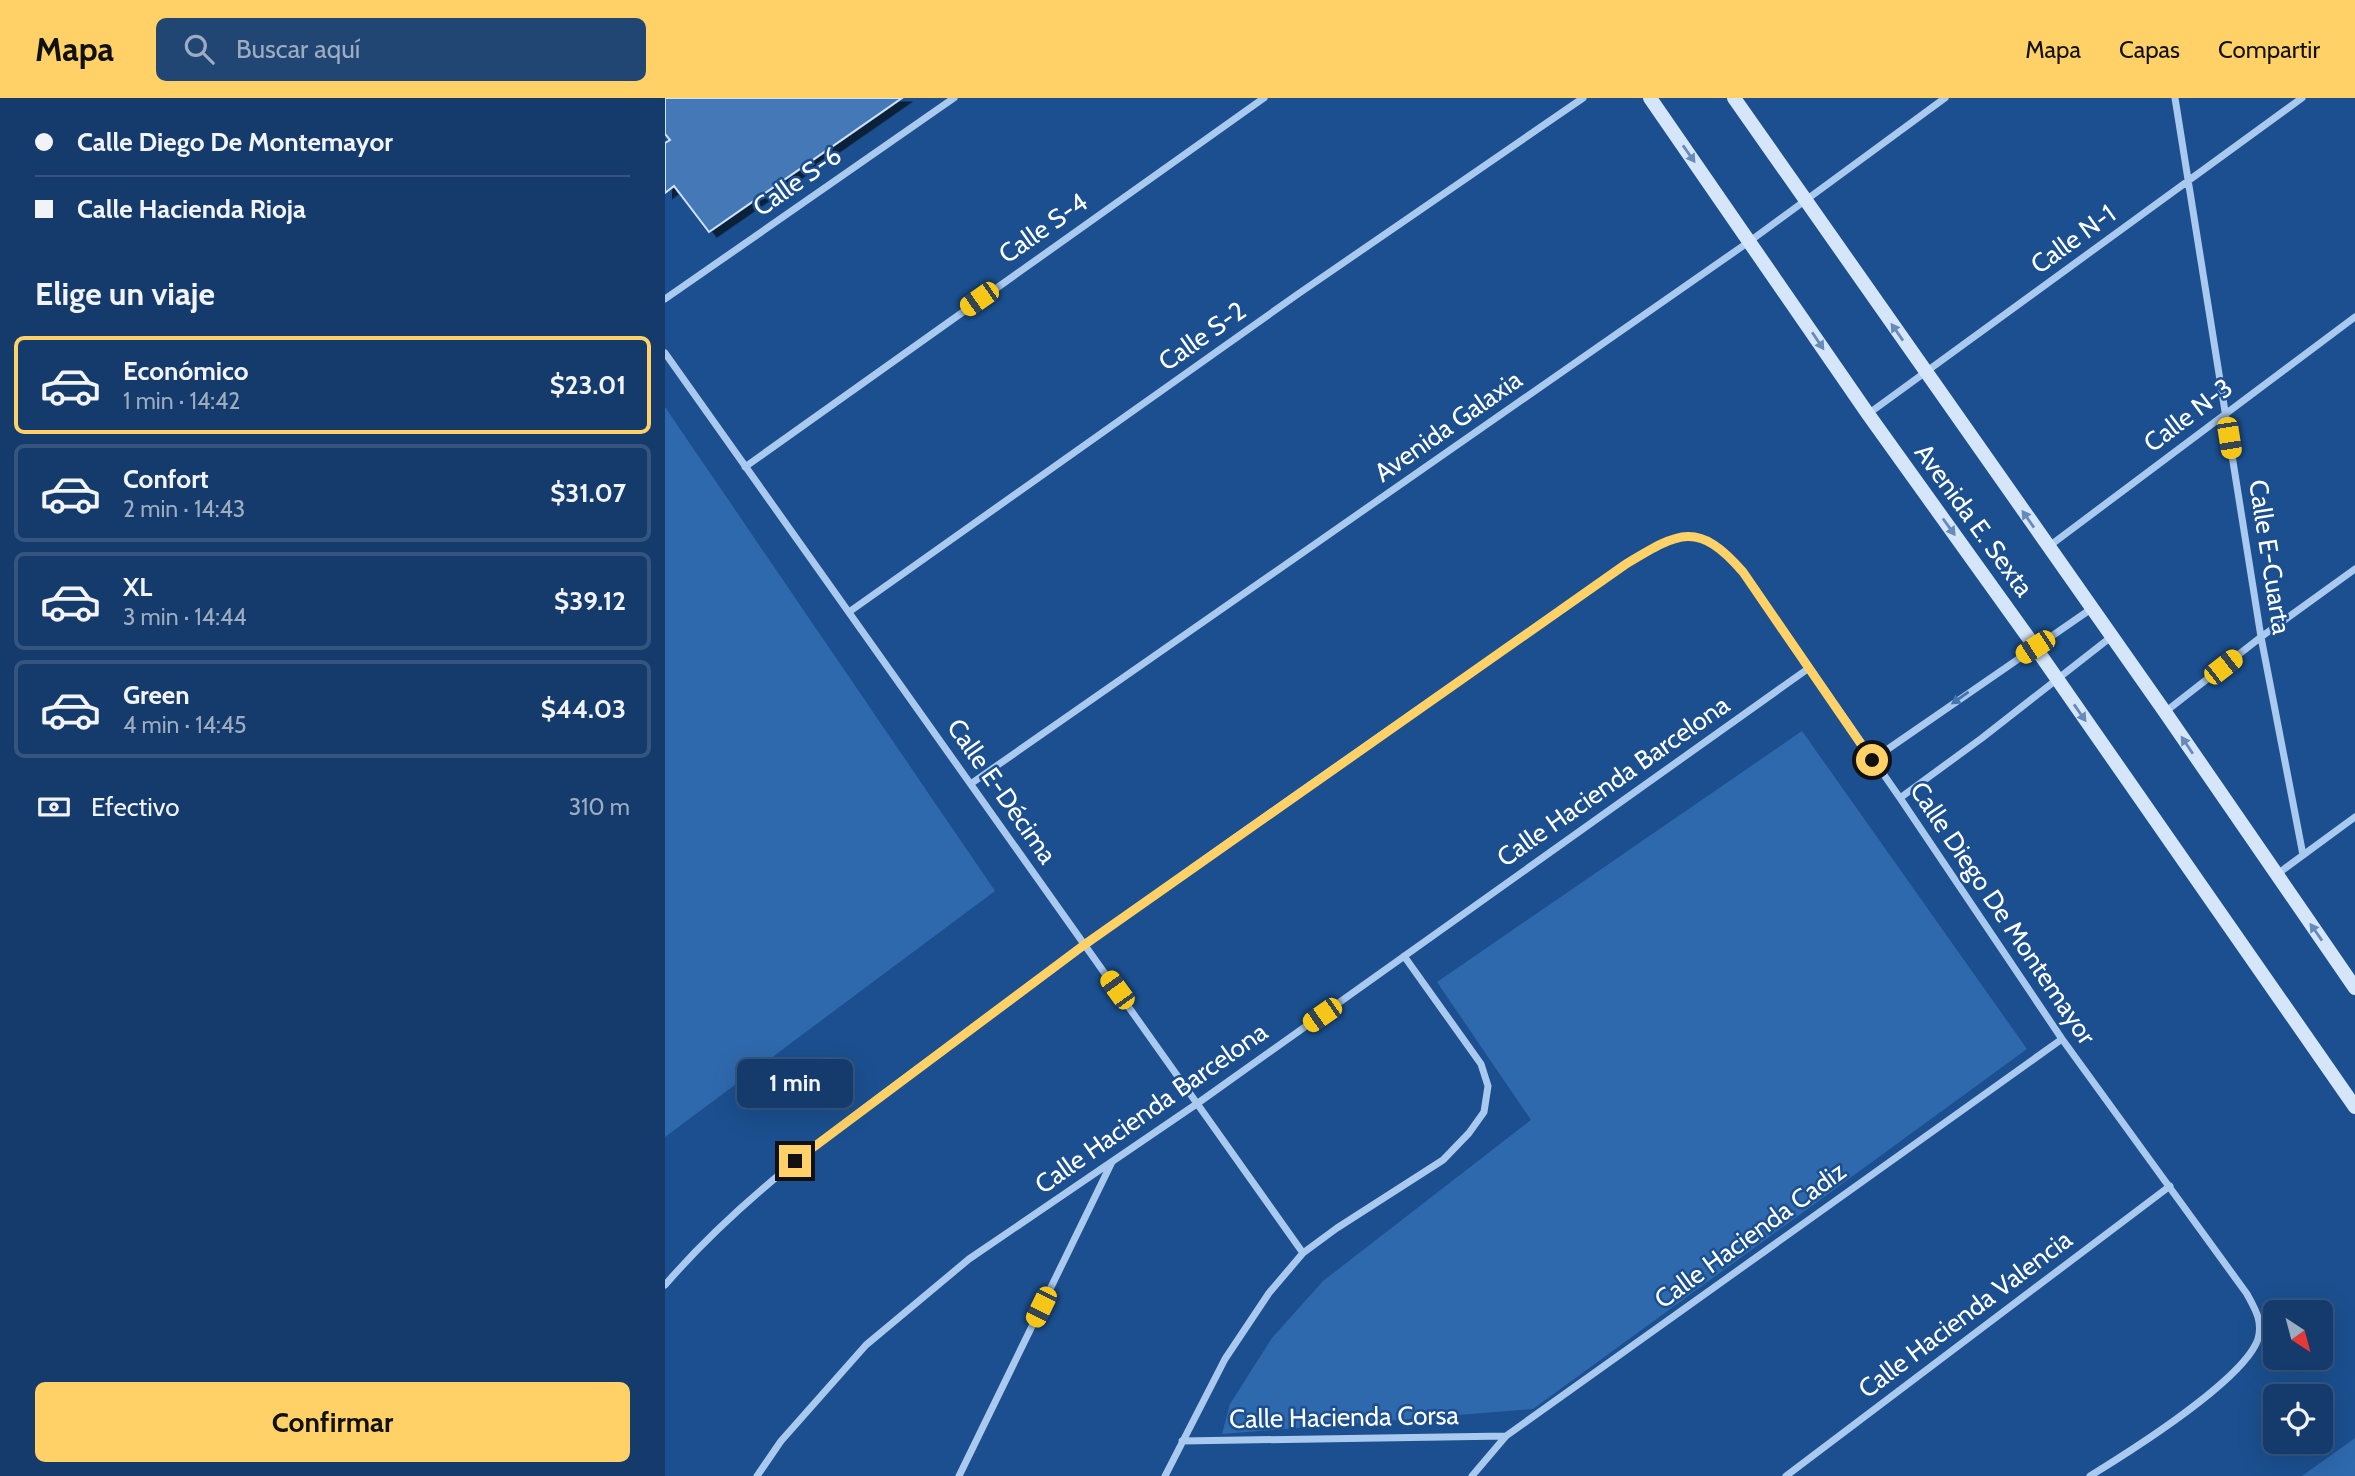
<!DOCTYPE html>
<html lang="es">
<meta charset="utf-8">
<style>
body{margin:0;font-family:Cabin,sans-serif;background:#214673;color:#f1f3f6;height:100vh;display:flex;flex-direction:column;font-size:26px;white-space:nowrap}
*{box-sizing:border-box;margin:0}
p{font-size:23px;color:#9dadc1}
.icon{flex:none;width:38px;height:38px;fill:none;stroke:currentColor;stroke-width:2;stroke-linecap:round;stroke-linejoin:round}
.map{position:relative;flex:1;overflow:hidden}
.sheet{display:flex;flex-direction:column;background:#143b6b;width:665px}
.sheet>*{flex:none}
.banner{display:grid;align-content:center;height:154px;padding:0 35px;background:#143b6b}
.needle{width:46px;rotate:144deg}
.fabs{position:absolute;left:1598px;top:1202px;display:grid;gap:14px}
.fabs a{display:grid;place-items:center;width:70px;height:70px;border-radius:10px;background:#143b6b;box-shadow:0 7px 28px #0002,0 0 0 2px #33557e;font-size:35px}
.end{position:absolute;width:32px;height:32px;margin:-16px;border:9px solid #ffd166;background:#111;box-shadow:0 0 0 4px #111}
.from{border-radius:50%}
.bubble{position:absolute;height:49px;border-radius:10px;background:#143b6b;box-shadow:0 7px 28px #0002,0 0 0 2px #33557e;font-size:23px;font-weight:800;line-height:49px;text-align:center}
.car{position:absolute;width:21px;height:42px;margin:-21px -10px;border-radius:9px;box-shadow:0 0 5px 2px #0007;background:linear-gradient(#f5c518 24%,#345 0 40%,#f5c518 0 76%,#345 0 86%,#f5c518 0)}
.banner b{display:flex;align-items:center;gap:24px;height:66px;font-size:26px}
.banner b+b{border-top:2px solid #33557e}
.banner i{width:18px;height:18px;background:#f1f3f6}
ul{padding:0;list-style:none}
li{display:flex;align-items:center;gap:21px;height:98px;margin:0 14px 10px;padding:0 21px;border:4px solid #33557e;border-radius:10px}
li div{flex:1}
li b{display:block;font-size:26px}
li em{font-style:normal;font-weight:800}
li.current{border-color:#ffd166}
li>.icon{width:63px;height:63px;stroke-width:1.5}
h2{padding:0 35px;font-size:32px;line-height:84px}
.pay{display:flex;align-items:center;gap:18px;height:77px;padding:0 35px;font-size:26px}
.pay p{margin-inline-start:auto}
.action{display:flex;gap:14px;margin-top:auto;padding:14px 35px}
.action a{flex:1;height:80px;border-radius:10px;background:#ffd166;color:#111;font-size:28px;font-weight:800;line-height:80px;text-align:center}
header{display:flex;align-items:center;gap:42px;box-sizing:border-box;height:98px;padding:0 35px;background:#ffd166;color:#111}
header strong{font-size:33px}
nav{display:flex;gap:38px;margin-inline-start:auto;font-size:24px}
.search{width:490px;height:63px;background:#214673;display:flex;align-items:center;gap:18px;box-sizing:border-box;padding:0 24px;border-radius:10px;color:#9dadc1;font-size:26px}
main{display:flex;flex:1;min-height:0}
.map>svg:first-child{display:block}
</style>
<header>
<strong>Mapa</strong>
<div class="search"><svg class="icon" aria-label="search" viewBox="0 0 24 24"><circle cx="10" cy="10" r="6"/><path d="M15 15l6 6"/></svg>Buscar aquí</div>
<nav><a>Mapa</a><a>Capas</a><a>Compartir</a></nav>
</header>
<main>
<section class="sheet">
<div class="banner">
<b><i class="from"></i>Calle Diego De Montemayor</b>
<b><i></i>Calle Hacienda Rioja</b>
</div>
<h2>Elige un viaje</h2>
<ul>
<li class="current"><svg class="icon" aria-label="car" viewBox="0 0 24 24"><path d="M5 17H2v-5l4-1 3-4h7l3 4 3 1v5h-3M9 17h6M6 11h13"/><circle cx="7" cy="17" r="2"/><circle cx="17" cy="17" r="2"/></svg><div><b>Económico</b><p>1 min · 14:42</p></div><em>$23.01</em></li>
<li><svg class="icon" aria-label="car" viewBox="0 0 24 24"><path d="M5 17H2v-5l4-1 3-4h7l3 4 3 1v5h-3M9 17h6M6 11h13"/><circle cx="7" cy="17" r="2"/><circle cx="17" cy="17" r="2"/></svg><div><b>Confort</b><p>2 min · 14:43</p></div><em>$31.07</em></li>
<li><svg class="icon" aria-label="car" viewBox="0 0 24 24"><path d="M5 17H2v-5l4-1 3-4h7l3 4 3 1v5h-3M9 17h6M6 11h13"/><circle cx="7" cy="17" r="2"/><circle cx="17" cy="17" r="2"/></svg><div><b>XL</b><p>3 min · 14:44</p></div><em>$39.12</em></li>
<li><svg class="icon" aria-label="car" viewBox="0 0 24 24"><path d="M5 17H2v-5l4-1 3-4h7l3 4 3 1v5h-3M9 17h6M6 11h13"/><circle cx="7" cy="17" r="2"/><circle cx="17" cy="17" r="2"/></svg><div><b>Green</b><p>4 min · 14:45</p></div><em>$44.03</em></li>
</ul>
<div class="pay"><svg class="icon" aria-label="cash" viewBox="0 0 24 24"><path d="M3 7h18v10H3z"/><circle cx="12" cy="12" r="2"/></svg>Efectivo<p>310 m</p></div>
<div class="action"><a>Confirmar</a></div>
</section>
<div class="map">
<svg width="1690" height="1378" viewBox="0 0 1690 1378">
<defs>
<filter id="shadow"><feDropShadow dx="8" dy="4.5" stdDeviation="0" flood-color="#0009"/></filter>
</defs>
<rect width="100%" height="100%" fill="#1b4f8f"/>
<path fill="#2e69ad" d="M0,309L330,793L0,1039Z
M1137,633L1362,951L868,1311L557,1336L565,1306L607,1240L658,1183L866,1022L772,884Z
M1690,1340V1378H1637Z"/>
<path fill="#4478b7" stroke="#cfe3fa" stroke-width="2" filter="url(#shadow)" d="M0,0H237L44,134L9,88L0,95V45L5,42L0,36Z"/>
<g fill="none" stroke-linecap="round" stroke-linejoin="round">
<path stroke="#a9c9ee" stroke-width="7" d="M1510,0L1596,539L1638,757
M0,201L289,0
M0,255L638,1155
M1203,316L1637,0
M80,369L599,0
M1383,449L1690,219
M184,514L633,196L918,0
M1500,614L1596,539L1690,471
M1207,662L1426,511
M307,685L1085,143L1280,0
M1235,700L1317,640L1446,539
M1611,777L1690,719
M0,1187C88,1085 203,1009 310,928C523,769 743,619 961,466C1013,434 1034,422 1078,474L1235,700L1397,941L1582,1196C1590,1211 1598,1223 1593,1241C1579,1282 1464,1354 1425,1378
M517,1343L841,1338
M92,1378L116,1343L201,1247L304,1161L533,1005L1144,570
M294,1378L447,1064
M500,1378L560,1261L604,1195L638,1155L672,1130L778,1062L804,1035L819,1014L823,988L816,966L739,858
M807,1378L841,1338L1397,941
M1121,1378L1505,1088"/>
<path stroke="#d6e6fa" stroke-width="14" d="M985,0L1203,316L1370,549L1690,1009
M1069,0L1500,614L1690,890"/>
</g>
<defs><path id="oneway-solid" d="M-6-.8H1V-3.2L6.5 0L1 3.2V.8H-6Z" transform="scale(1.75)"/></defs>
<g fill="#668bba">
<use href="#oneway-solid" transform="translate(1024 56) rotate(55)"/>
<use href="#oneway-solid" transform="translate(1232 234) rotate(-125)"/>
<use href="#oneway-solid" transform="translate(1153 243) rotate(56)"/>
<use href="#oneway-solid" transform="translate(1363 421) rotate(-125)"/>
<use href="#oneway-solid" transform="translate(1284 429) rotate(54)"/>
<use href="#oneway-solid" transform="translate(1415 615) rotate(55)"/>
<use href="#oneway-solid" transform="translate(1522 647) rotate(-124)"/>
<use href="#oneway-solid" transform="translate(1651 834) rotate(-125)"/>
</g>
<use fill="#4674ac" href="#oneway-solid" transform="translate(1295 600) rotate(145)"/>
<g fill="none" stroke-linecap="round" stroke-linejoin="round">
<path stroke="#ffd166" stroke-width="9" d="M130,1063L419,847L961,466C1014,434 1033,422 1078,474L1207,662"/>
</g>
<g text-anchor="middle" stroke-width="5" stroke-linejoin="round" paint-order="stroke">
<g font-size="26" fill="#fff" stroke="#1b4f8f">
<text transform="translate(132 83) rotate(-35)" y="9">Calle S-6</text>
<text transform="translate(378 130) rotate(-35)" y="9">Calle S-4</text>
<text transform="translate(1408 141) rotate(-36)" y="9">Calle N-1</text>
<text transform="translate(537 238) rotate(-35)" y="9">Calle S-2</text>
<text transform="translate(1523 317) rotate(-37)" y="9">Calle N-3</text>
<text transform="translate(783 328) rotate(-35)" y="9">Avenida Galaxia</text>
<text transform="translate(1309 422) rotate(54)" y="9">Avenida E. Sexta</text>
<text transform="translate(1605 459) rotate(81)" y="9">Calle E-Cuarta</text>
<text transform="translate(948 683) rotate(-35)" y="9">Calle Hacienda Barcelona</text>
<text transform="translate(337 693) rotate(55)" y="9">Calle E-Décima</text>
<text transform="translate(1338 815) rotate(56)" y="9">Calle Diego De Montemayor</text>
<text transform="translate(486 1010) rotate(-35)" y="9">Calle Hacienda Barcelona</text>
<text transform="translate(1085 1137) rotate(-36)" y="9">Calle Hacienda Cadiz</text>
<text transform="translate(1300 1216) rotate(-37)" y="9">Calle Hacienda Valencia</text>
<text transform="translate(679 1319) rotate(-1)" y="9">Calle Hacienda Corsa</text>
</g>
</g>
</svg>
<div class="fabs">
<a><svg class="needle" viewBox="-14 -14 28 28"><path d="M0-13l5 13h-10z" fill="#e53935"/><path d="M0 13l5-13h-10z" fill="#9dadc1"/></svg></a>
<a><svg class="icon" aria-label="locate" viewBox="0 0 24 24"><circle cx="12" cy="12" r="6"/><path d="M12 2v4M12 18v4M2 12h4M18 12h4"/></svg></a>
</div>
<i class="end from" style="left:1207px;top:662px"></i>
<i class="end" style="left:130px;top:1063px"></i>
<div class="bubble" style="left:72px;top:961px;width:116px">1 min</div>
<i class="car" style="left:314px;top:201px;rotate:235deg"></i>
<i class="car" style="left:1564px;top:340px;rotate:171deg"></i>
<i class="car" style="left:1370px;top:549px;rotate:237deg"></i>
<i class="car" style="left:1558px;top:569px;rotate:52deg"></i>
<i class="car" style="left:452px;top:892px;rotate:324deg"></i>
<i class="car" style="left:657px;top:917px;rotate:235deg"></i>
<i class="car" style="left:376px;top:1209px;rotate:206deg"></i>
</div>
</main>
